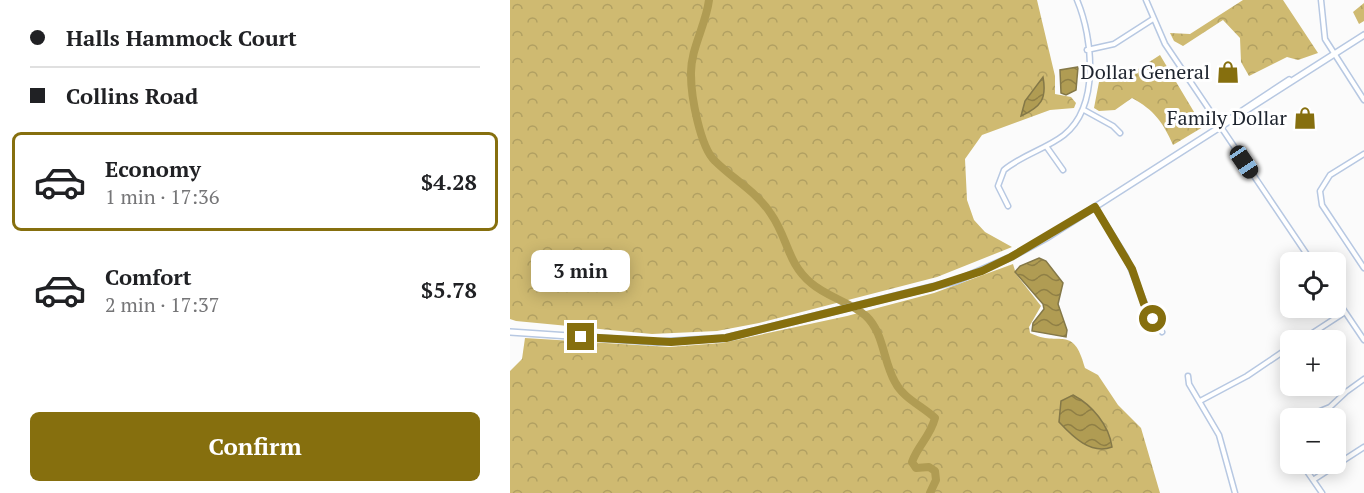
<!DOCTYPE html>
<meta charset="utf-8">
<style>
body{margin:0;font-family:"PT Serif",serif;background:#f6f6f6;color:#202124;height:100vh;display:flex;flex-direction:column;font-size:22px;white-space:nowrap}
*{box-sizing:border-box;margin:0}
p{font-size:20px;color:#757577}
.icon{flex:none;width:33px;height:33px;fill:none;stroke:currentColor;stroke-width:2;stroke-linecap:round;stroke-linejoin:round}
.map{position:relative;flex:1;overflow:hidden}
.sheet{display:flex;flex-direction:column;background:#fff;width:510px}
.sheet>*{flex:none}
.hud{display:grid;align-content:center;height:132px;padding:0 30px;background:#fff}
.controls{position:absolute;left:770px;top:252px;display:grid;gap:12px}
.controls a{display:grid;place-items:center;width:66px;height:66px;border-radius:9px;background:#fff;box-shadow:0 3px 15px #0003;font-size:30px}
.end{position:absolute;width:27px;height:27px;margin:-14px;border:8px solid #866f0e;background:#fff;box-shadow:0 0 0 3px #fff}
.from{border-radius:50%}
.bubble{position:absolute;height:42px;border-radius:9px;background:#fff;box-shadow:0 3px 15px #0003;font-size:20px;font-weight:600;line-height:42px;text-align:center}
.car{position:absolute;width:18px;height:36px;margin:-18px -9px;border-radius:8px;box-shadow:0 0 4px 2px #0007;background:linear-gradient(#222 24%,#8ab4d8 0 40%,#222 0 76%,#8ab4d8 0 86%,#222 0)}
.hud b{display:flex;align-items:center;gap:21px;height:57px;font-size:22px}
.hud b+b{border-top:2px solid #e0e0e0}
.hud i{width:15px;height:15px;background:#202124}
ul{padding:0;list-style:none}
li{display:flex;align-items:center;gap:18px;height:99px;margin:0 12px 9px;padding:0 18px;border:3px solid transparent;border-radius:9px}
li div{flex:1}
li b{display:block;font-size:22px}
li em{font-style:normal;font-weight:600}
li.selected{border-color:#866f0e}
li>.icon{width:54px;height:54px;stroke-width:1.5}
.primary-button{display:flex;gap:12px;margin-top:auto;padding:12px 30px}
.primary-button a{flex:1;height:69px;border-radius:9px;background:#866f0e;color:#fff;font-size:24px;font-weight:600;line-height:69px;text-align:center}
main{display:flex;flex:1;min-height:0}
.map>svg:first-child{display:block}
</style>
<main>
<section class="sheet">
<div class="hud">
<b><i class="from"></i>Halls Hammock Court</b>
<b><i></i>Collins Road</b>
</div>
<ul>
<li class="selected"><svg class="icon" aria-label="car" viewBox="0 0 24 24"><path d="M5 17H2v-5l4-1 3-4h7l3 4 3 1v5h-3M9 17h6M6 11h13"/><circle cx="7" cy="17" r="2"/><circle cx="17" cy="17" r="2"/></svg><div><b>Economy</b><p>1 min · 17:36</p></div><em>$4.28</em></li>
<li><svg class="icon" aria-label="car" viewBox="0 0 24 24"><path d="M5 17H2v-5l4-1 3-4h7l3 4 3 1v5h-3M9 17h6M6 11h13"/><circle cx="7" cy="17" r="2"/><circle cx="17" cy="17" r="2"/></svg><div><b>Comfort</b><p>2 min · 17:37</p></div><em>$5.78</em></li>
</ul>
<div class="primary-button"><a>Confirm</a></div>
</section>
<div class="map">
<svg width="854" height="493" viewBox="0 0 854 493">
<defs>
<pattern id="forest-crowns" width="20" height="18" patternUnits="userSpaceOnUse" patternTransform="scale(1.5)"><rect width="20" height="18" fill="#cfba71"/><path d="M2 6a3 3 0 1 1 6 0M12 15a3 3 0 1 1 6 0" fill="none" stroke="#b1a062"/></pattern>
<pattern id="water-waves" width="16" height="10" patternUnits="userSpaceOnUse" patternTransform="scale(1.5)"><rect width="16" height="10" fill="#b09c53"/><path d="M0 5q4-4 8 0t8 0" fill="none" stroke="#8f7f45"/></pattern>
</defs>
<rect width="100%" height="100%" fill="#fbfbfb"/>
<path fill="url(#forest-crowns)" d="M0,0H527L545,76V94L561,97L566,103L564,108L540,110L472,135L455,159L457,200L464,220L475,232L502,247L427,277L249,323L207,331L142,334L6,321L0,319Z
M733,0H773L808,53L788,60L777,57L739,76L731,62L730,38L713,20L673,46L664,41L660,33L680,34Z
M854,3V21L849,24L843,12Z
M650,55L693,127L663,145C653,122 644,110 622,98L605,110L589,111L584,108L589,82L613,79Z
M503,264L506,274L531,306L519,327L520,333C550,348 563,323 575,368L588,375L608,405L631,428L650,493H0V371L12,359L15,338L159,347L212,343L337,316L424,293Z"/>
<path fill="url(#water-waves)" stroke="#847848" stroke-width="1.5" d="M568,67L566,90L556,95L551,93L550,70Z
M533,77C537,99 531,107 511,116L515,101Z
M529,258L536,261L553,283L548,304L557,330L556,337L522,331L523,323L534,309L533,304L505,272L510,266Z
M563,395C582,405 599,425 602,447C581,455 563,437 549,422L551,401Z"/>
<g fill="none" stroke-linecap="round" stroke-linejoin="round">
<path stroke="#b09c53" stroke-width="8" d="M199,0C196,25 180,50 181,75C181,96 190,147 205,161C223,179 248,193 261,214C278,238 277,263 301,283C317,297 340,302 356,316C374,333 373,361 385,382C393,398 412,406 425,418C420,437 408,445 402,462L406,468L419,467L425,471L426,480L420,493"/>
<g stroke="#b7c8e2" stroke-width="7">
<path id="street" d="M636,0L655,44L802,262
M811,0L815,39L854,100
M577,50L604,44L643,19
M574,110L603,126L610,133
M536,146L553,170
M854,154L820,175L810,191L812,205L854,268
M498,206L488,186L494,170C512,155 536,149 554,135C590,106 583,38 567,0
M585,207L616,257L635,304L652,332
M825,297L854,340
M792,340L835,312
M678,376L679,384L709,435L725,493
M690,401L737,376L780,347
M793,418L820,407L836,392L854,379
M780,438V443
M792,464L812,493
M803,480L854,447"/>
</g>
<g stroke="#b7c8e2" stroke-width="8">
<path id="secondary" d="M714,123L779,80
M0,332L148,342L216,338L446,281L501,257L538,237L854,35"/>
</g>
<use href="#street" stroke="#fff" stroke-width="4"/>
<use href="#secondary" stroke="#fff" stroke-width="5"/>
</g>
<g fill="none" stroke-linecap="round" stroke-linejoin="round">
<path stroke="#866f0e" stroke-width="8" d="M71,337L161,342L216,338L423,287L472,271L501,257L585,207L622,269L634,304L643,319"/>
</g>
<defs>
<g id="shop-bare" transform="scale(1.8)"><path d="M-5-2.5h2.3a2.7 3.5 0 0 1 5.4 0H5L5.5 6h-11ZM-1.5-2.5h3a1.5 2.3 0 0 0-3 0Z" fill="#866f0e" stroke="#fff" stroke-width="2.5" paint-order="stroke"/></g>
</defs>
<g fill-rule="evenodd">
<use href="#shop-bare" x="718" y="72"/>
<use href="#shop-bare" x="795" y="118"/>
</g>
<g text-anchor="middle" stroke-width="6" stroke-linejoin="round" paint-order="stroke">
<g font-size="20" fill="#1e242e" stroke="#fff" text-anchor="end">
<text x="700" y="79">Dollar General</text>
<text x="777" y="125">Family Dollar</text>
</g>
</g>
</svg>
<div class="controls">
<a><svg class="icon" aria-label="locate" viewBox="0 0 24 24"><circle cx="12" cy="12" r="6"/><path d="M12 2v4M12 18v4M2 12h4M18 12h4"/></svg></a>
<a>+</a>
<a>−</a>
</div>
<i class="end from" style="left:643px;top:319px"></i>
<i class="end" style="left:71px;top:337px"></i>
<div class="bubble" style="left:21px;top:250px;width:99px">3 min</div>
<i class="car" style="left:734px;top:162px;rotate:146deg"></i>
</div>
</main>
